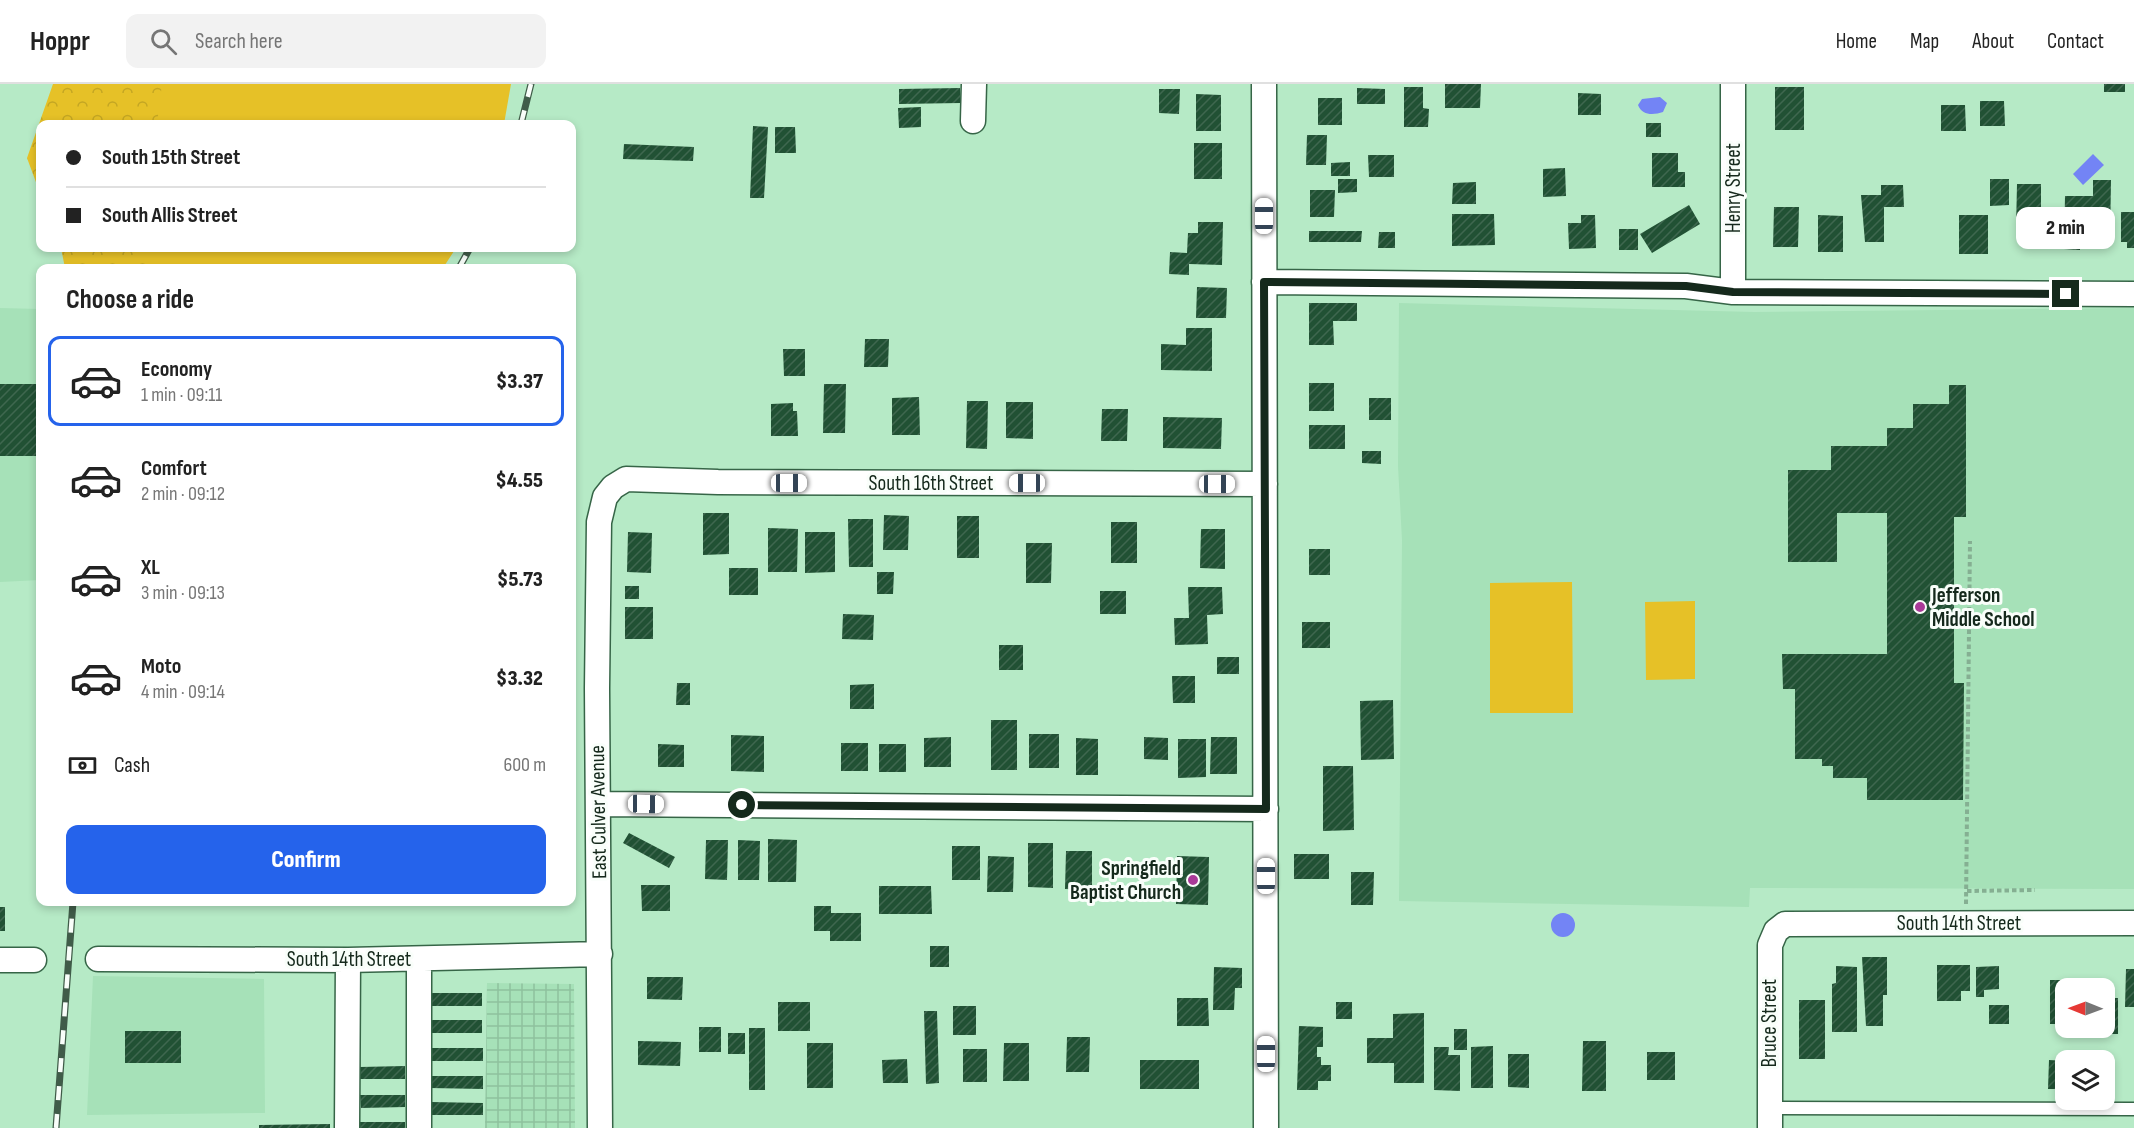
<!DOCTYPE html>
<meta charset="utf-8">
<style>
body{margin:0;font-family:"Sofia Sans Condensed",sans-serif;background:#f2f2f2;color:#222;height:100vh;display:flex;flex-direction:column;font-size:22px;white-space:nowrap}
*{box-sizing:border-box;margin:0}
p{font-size:20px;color:#767676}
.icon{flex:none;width:33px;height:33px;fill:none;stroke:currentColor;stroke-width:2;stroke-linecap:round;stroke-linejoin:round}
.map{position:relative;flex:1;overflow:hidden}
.sheet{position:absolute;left:36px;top:180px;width:540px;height:642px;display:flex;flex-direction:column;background:#fff;border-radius:12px;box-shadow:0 3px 9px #0003}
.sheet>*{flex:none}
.banner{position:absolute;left:36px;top:36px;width:540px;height:132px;border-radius:12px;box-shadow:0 3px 9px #0003;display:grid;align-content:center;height:132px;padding:0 30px;background:#fff}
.needle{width:39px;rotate:271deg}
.fabs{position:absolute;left:2055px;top:894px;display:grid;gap:12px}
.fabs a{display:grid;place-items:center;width:60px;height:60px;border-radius:12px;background:#fff;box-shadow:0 3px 9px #0003;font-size:30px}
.end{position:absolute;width:27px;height:27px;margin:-14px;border:8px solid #15291c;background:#fff;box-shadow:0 0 0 3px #fff}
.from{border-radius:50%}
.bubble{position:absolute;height:42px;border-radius:12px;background:#fff;box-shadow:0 3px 9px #0003;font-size:20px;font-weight:800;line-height:42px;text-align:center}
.car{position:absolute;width:18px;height:36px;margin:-18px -9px;border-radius:8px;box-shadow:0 0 4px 2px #0007;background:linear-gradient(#fff 24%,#345 0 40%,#fff 0 76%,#345 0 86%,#fff 0)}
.banner b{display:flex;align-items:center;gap:21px;height:57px;font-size:22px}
.banner b+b{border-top:2px solid #e0e0e0}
.banner i{width:15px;height:15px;background:#222}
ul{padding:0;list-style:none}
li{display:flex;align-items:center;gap:18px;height:90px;margin:0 12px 9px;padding:0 18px;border:3px solid transparent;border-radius:12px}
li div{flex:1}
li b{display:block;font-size:22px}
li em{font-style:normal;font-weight:800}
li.selected{border-color:#2563eb}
li>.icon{width:54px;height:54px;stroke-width:1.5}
h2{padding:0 30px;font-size:27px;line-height:72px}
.pay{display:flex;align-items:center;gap:15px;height:66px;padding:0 30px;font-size:22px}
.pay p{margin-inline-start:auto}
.button{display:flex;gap:12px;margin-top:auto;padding:12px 30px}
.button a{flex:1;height:69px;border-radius:12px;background:#2563eb;color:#fff;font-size:24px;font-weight:800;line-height:69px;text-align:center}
header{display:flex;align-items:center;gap:36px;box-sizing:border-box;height:84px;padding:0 30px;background:#fff;border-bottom:2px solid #e0e0e0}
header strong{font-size:28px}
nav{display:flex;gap:33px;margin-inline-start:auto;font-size:21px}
.search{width:420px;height:54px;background:#f2f2f2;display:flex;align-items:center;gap:15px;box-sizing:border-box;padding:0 21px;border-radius:12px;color:#767676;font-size:22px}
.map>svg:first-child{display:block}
</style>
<header>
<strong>Hoppr</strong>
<div class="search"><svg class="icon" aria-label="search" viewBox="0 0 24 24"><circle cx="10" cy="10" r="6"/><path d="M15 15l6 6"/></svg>Search here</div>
<nav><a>Home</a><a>Map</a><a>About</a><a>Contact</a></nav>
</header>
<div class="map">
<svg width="2134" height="1044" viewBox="0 0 2134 1044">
<defs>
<pattern id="industrial-grid" width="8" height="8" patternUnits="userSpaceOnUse" patternTransform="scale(1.5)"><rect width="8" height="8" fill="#a6e1b8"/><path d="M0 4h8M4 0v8" fill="none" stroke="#8ec19e"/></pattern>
<pattern id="forest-crowns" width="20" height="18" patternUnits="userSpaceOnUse" patternTransform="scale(1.5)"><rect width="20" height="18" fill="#e6c127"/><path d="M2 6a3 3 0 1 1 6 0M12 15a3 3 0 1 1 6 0" fill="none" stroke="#c4a622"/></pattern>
<pattern id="building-hatch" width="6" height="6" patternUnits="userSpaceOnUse" patternTransform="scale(1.5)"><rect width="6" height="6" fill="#215134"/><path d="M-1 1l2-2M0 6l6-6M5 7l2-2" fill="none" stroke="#3f674f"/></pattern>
</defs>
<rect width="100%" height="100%" fill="#b6eac6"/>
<path fill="#a6e1b8" d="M1399,219L1754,228L2134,224V805L1750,804L1749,823L1399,817L1402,456L1398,382Z
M0,224L40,225V496L0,498Z
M93,892L264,895L265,1029L87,1031Z"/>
<path fill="url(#industrial-grid)" d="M487,899L574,900L575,1044H485Z"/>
<path fill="#e6c127" d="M124,0H511L504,40H124Z
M122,164H456L443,184H121Z
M1572,498L1573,629H1490V499Z
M1695,517V595L1646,596L1645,518Z"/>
<path fill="url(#forest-crowns)" d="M53,0H162L157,40H40V109L27,74Z
M61,164H149L148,184H65Z"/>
<path fill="#7384f5" d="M1660,13L1667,19L1663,28C1654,31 1642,32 1638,21L1642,15Z
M2093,70L2104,81L2083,101L2073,90Z
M1551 841a12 12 0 1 1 24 0a12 12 0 1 1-24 0Z"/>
<path fill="url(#building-hatch)" d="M1445,0H1481L1480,24H1445Z
M2104,0H2125V8H2104Z
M1404,3H1423V24L1429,25L1428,43H1404Z
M1775,3H1804V46H1775Z
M960,4L961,19L899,20V5Z
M1357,4L1385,5V20H1357Z
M1159,5H1180L1179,30L1159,29Z
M1578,9L1601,10V31H1578Z
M1196,10L1221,11V47H1196Z
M1318,14H1342V41H1318Z
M1980,17H2004L2005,42H1980Z
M1941,21H1965L1966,47H1941Z
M921,23V43L899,44L898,24Z
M1646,39H1661V53H1646Z
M753,42L768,43L764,114H750Z
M775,43H795L796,69H775Z
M1307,51H1327L1326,81H1306Z
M1194,59H1222V95H1194Z
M624,60L694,63L693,77L623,75Z
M1652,69H1678V88H1685V103H1652Z
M1368,71H1394V93H1369Z
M1350,78V92H1331V79Z
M1565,84L1566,112L1543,113V85Z
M1338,95H1357V108L1338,109Z
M1990,95H2009V121L1990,122Z
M2093,96H2111L2110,158H2090V142L2086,141V160H2080V166L2064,165L2065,112H2093Z
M1476,98V120H1452L1453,99Z
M2017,100H2041V136H2037V146L2016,145Z
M1881,101H1903L1904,123H1884V158H1865L1861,111H1881Z
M1310,106H1335L1334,133H1310Z
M1689,121L1700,140L1652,169L1640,150Z
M1774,123H1799L1798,163H1773Z
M2121,128H2134V164H2127V158H2121Z
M1452,130H1494L1495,161L1452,162Z
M1581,131H1595L1596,164L1569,165L1568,139H1581Z
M1818,131L1843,132V168H1818Z
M1959,131H1988V170H1959Z
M1198,138H1223L1222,181L1189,180V191L1169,190L1170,168L1187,169L1188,149H1198Z
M1619,145H1638V166H1619Z
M1309,147H1362L1361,158H1309Z
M1379,148H1395V164H1378Z
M1197,203L1227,204L1226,234H1196Z
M1309,219H1357V237H1333L1334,261H1309Z
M1186,244H1212V287L1161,286V260L1186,261Z
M865,255H889L888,283H864Z
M783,265H805V292H784Z
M1309,299H1334V327H1309Z
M0,300H40V372H0Z
M824,300H846L845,349H823Z
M1949,301H1966V433H1954V599H1964L1963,716H1867V694H1833V682H1822V675H1795V605H1783L1782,570H1887V429H1837V478H1788V386H1831V362H1887V344H1913V320H1949Z
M919,313L920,351H892V314Z
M1369,314H1391V336H1369Z
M967,317H988L987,365L966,364Z
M1006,318H1033V355L1006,354Z
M793,319V327H797L798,352H771V320Z
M1102,325H1128L1127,357H1101Z
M1163,333L1222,334L1221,365L1163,364Z
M1309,341H1345V365H1309Z
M1362,367H1381V380L1362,379Z
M703,429H729V470L703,471Z
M884,431L909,432L908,466H883Z
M957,432H979V474H957Z
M848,435H873V483H849Z
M1111,438H1137V479H1111Z
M768,444L798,445L797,488H768Z
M1201,445H1225V485L1200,484Z
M628,448L652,449L651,489L627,488Z
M805,448H835V488L805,489Z
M1026,459H1052L1051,499H1026Z
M1309,465H1330V491H1309Z
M729,484H758V511H729Z
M877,488H894L893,510H877Z
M625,502H639V515H625Z
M1188,503H1222L1223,530L1207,531L1208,560L1175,561L1174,534H1189Z
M1100,507H1126V530H1100Z
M625,523H653V555H625Z
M843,530L874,531L873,556L842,555Z
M1302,538H1330V564H1302Z
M999,561H1023V586H999Z
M1217,573H1239V590H1217Z
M1172,592H1195V619H1173Z
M677,599H690V621H676Z
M874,600V625H850V601Z
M1393,616L1394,675L1361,676L1360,617Z
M991,636H1017V686H991Z
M1029,650H1059V684H1029Z
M731,651L764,652V688L731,687Z
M951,653V683H924V654Z
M1144,653L1168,654V676L1144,675Z
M1211,653H1237V690H1210Z
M1076,654L1098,655V691H1076Z
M1178,655H1206V693L1178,694Z
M841,659H868V687H841Z
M658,660L684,661V683H658Z
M879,660H906V688H879Z
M1323,682H1353L1354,746L1323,747Z
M629,749L675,773L669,784L623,759Z
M768,755L797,756L796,798H768Z
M706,756H728L727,796L705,795Z
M738,756L760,757L759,796H738Z
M1028,759H1053V804L1028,803Z
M952,762H980V796H952Z
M1066,767H1092V806L1065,805Z
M1294,770H1329V795H1294Z
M988,772L1014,773L1013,808H987Z
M1177,772L1209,773L1208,821L1176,820Z
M1351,788H1374L1373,821H1351Z
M641,801H670V827H642Z
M879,802H931L932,830H879Z
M814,822H831V829H861V857H830V847H814Z
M0,823H5V847H0Z
M930,862H949V883H930Z
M1862,873H1887V911H1883V942H1866Z
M1937,881H1970V907H1961V917H1937Z
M1836,882L1857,883V948H1832V900L1836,899Z
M1999,882V905L1984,906V913H1976V883Z
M1214,883L1242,884V904H1235L1234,926H1213Z
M2126,885H2134V923H2125Z
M647,893H683L682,916L647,915Z
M2050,896H2077V904H2066V940H2050Z
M430,909H482V922H430Z
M1177,914H1208L1209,942H1177Z
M2104,914H2118V950H2093V944H2104Z
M1799,916H1825V975H1799Z
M778,918H810V947H778Z
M1336,918H1352V935H1336Z
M1989,921H2009V940H1989Z
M953,922H976V951H953Z
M924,927H937L939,999L926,1000Z
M1424,929V999H1394V979H1367V954H1393V930Z
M430,936H482V949H430Z
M1299,942L1323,943V963H1317V973H1321V981H1331V997H1318V1006H1297Z
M699,943H721V968H699Z
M749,944H765V1006H749Z
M1454,945H1467V966H1454Z
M125,947H181V979H125Z
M728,949H745V970H728Z
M1067,953H1090L1089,988H1066Z
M638,957L681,958L680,982L638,981Z
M1583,957H1606V1007H1582Z
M807,959H833V1004H807Z
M1004,959H1029V997H1003Z
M1493,962V1004H1471V963Z
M1434,963H1449L1448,971H1460V1007L1434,1006Z
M431,964H483V977H431Z
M963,965H987V998H963Z
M1647,968H1675V996H1647Z
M1508,970H1529V1004L1508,1003Z
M907,975L908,999H883L882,976Z
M1140,976H1199V1005H1140Z
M2049,976L2066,977V1005H2048Z
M405,982V995H360V983Z
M430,992H483V1005L430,1004Z
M360,1011H405V1023L361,1024Z
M431,1018L483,1019V1031H431Z
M360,1038H405V1044H360Z
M330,1040V1044H259V1041Z"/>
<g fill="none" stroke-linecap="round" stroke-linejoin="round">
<g stroke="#366547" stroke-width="15">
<path id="service" d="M1770,1024L2134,1025"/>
</g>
<g stroke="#366547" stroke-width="27">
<path id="minor" d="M1264,0L1266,1044
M973,37L974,0
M1264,198L1686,202L1733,208L2134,210
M1733,208V0
M598,720L1266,725
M98,875L348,876L600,870
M0,876H34
M347,1044L348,876
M419,1044V875
M600,1044L597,604L599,438L605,413L613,403L626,395L718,398L1265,400
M1770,1044V861L1776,847L1785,840L2134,839"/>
</g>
<path stroke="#85af92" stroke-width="4" stroke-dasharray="4.5 3" stroke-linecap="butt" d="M1967,807L2035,806
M1966,820L1970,457"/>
<use href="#service" stroke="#fff" stroke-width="12"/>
<use href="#minor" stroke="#fff" stroke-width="24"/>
<g stroke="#405c49" stroke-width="7">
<path id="rail" d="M521,40L531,0
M459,184L470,164
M56,1044L73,818"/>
</g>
<use href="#rail" stroke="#f9fefa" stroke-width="4.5" stroke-dasharray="14" stroke-linecap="butt"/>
</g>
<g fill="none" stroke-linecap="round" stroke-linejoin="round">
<path stroke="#15291c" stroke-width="8" d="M742,721L1266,725L1264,198L1686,202L1733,208L2066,210"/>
</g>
<g fill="#a93a98" stroke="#f9fefa" stroke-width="2">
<circle cx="1920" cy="523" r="6"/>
<circle cx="1193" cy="796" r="6"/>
</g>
<g text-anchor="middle" stroke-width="6" stroke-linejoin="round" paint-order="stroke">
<g font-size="21" fill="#15291c" stroke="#f9fefa">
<text transform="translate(1733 104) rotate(-90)" y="7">Henry Street</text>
<text x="931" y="406">South 16th Street</text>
<text transform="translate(598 728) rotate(-91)" y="7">East Culver Avenue</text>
<text x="1959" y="846">South 14th Street</text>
<text x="349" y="882">South 14th Street</text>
<text transform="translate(1769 939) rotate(-90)" y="7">Bruce Street</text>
</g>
<g font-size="21" font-weight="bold" fill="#15291c" stroke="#f9fefa" text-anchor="start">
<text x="1932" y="518">Jefferson<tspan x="1932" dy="24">Middle School</tspan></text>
<text x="1181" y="791" text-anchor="end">Springfield<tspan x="1181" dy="24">Baptist Church</tspan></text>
</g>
</g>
</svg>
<div class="fabs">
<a><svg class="needle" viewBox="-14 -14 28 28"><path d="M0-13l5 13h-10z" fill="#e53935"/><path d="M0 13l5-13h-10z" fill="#767676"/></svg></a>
<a><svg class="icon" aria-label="layers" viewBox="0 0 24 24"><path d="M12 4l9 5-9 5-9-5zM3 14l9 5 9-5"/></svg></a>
</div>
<i class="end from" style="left:742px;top:721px"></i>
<i class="end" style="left:2066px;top:210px"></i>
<div class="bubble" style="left:2016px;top:123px;width:99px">2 min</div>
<i class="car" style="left:1264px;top:132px;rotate:0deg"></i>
<i class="car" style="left:789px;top:399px;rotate:90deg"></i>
<i class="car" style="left:1027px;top:399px;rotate:270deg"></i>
<i class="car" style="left:1217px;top:400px;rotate:90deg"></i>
<i class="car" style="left:646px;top:720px;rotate:91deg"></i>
<i class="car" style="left:1266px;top:792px;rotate:0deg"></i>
<i class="car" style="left:1266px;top:970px;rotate:0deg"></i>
<div class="banner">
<b><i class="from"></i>South 15th Street</b>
<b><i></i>South Allis Street</b>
</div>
<section class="sheet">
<h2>Choose a ride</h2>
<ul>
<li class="selected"><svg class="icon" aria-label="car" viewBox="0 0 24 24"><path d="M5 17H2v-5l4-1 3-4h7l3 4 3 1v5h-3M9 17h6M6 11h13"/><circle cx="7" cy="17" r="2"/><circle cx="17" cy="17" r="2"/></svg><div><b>Economy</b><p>1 min · 09:11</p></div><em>$3.37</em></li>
<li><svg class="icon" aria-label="car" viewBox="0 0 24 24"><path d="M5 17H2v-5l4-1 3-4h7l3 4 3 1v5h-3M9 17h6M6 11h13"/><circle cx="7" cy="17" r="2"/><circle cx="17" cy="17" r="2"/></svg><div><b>Comfort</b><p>2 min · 09:12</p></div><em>$4.55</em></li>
<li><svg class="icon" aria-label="car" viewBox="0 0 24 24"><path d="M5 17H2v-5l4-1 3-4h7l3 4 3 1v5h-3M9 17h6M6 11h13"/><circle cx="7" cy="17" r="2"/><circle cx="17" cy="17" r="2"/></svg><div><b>XL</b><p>3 min · 09:13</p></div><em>$5.73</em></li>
<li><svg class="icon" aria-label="car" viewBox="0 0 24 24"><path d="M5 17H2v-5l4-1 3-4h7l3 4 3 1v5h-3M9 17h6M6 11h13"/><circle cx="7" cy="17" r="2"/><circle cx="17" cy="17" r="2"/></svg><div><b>Moto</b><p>4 min · 09:14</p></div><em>$3.32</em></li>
</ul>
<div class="pay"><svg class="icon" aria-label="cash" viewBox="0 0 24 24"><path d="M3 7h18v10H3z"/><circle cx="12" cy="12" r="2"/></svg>Cash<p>600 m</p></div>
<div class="button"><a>Confirm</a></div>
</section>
</div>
